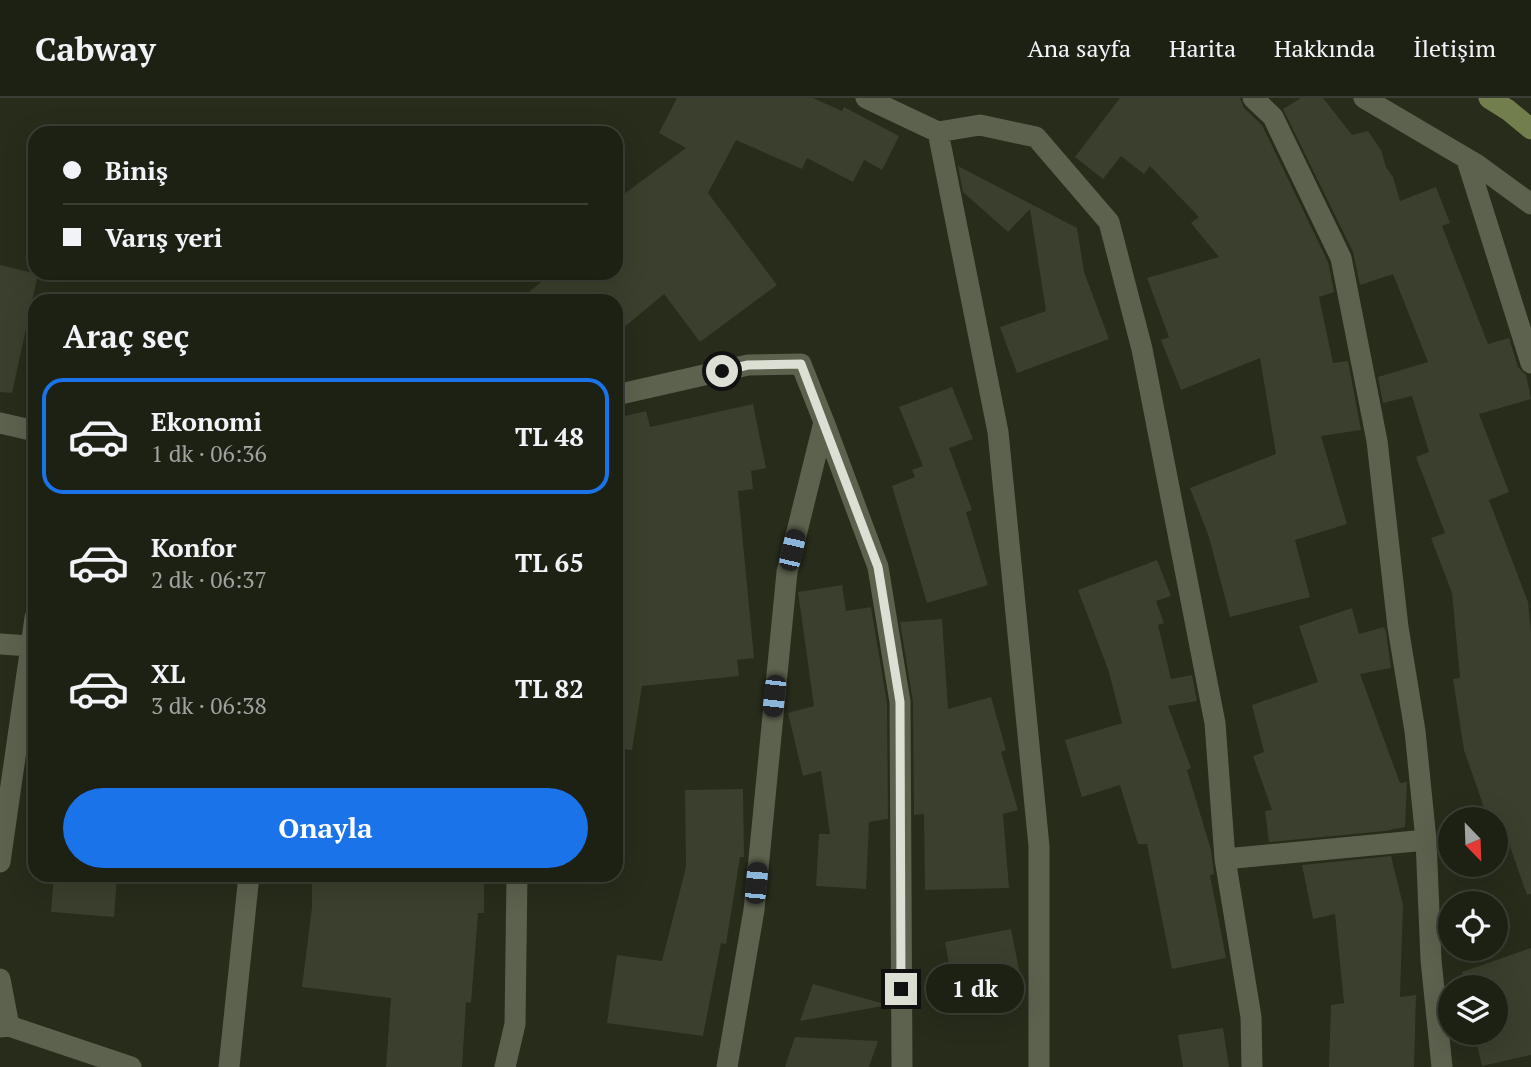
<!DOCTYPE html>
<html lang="tr">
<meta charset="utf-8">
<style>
body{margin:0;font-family:"PT Serif",serif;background:#25291d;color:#f1f3f6;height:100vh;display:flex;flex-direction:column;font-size:26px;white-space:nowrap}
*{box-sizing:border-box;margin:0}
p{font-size:23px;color:#a0a3a0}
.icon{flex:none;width:38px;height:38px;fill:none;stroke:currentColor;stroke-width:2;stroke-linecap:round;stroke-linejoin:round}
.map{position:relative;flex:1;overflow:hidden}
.side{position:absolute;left:28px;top:196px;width:595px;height:588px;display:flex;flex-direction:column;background:#1d2114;border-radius:21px;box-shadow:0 7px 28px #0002,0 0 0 2px #3b3e34}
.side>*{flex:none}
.hud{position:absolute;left:28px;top:28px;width:595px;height:154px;border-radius:21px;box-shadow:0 7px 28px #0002,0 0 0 2px #3b3e34;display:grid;align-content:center;height:154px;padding:0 35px;background:#1d2114}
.needle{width:46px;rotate:157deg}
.controls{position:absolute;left:1438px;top:709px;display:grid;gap:14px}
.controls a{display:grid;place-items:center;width:70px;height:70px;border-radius:50%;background:#1d2114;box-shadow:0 7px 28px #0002,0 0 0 2px #3b3e34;font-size:35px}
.end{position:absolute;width:32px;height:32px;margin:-16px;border:9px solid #dbdfd4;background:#111;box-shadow:0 0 0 4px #111}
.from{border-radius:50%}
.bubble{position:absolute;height:49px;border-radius:24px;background:#1d2114;box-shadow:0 7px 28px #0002,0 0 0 2px #3b3e34;font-size:23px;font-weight:600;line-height:49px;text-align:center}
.car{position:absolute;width:21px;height:42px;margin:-21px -10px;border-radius:9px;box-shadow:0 0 5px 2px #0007;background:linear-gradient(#222 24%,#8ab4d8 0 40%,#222 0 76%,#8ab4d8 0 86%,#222 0)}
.hud b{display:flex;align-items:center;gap:24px;height:66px;font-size:26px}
.hud b+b{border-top:2px solid #3b3e34}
.hud i{width:18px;height:18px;background:#f1f3f6}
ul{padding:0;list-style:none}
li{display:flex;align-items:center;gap:21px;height:116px;margin:0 14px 10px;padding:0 21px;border:4px solid transparent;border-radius:21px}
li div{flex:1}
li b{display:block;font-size:26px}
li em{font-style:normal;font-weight:600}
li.selected{border-color:#1a73e8}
li>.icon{width:63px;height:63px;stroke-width:1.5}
h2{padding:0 35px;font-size:32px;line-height:84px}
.cta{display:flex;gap:14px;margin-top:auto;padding:14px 35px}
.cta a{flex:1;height:80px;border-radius:42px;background:#1a73e8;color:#fff;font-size:28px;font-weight:600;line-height:80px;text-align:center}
header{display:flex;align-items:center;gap:42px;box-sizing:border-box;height:98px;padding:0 35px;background:#1d2114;border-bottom:2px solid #3b3e34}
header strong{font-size:33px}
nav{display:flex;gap:38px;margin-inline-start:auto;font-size:24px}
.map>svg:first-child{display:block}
</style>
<header>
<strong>Cabway</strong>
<nav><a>Ana sayfa</a><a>Harita</a><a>Hakkında</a><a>İletişim</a></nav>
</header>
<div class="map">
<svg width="1531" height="969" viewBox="0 0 1531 969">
<rect width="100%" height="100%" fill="#272c1b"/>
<path fill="#3a402d" d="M677,0H813L842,13L844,9L899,38L882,72L864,62L853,84L807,60L802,71L736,42L708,95L777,187L700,244L664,196L616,236V203H518L552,175H616V102L686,50L659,35Z
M1120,0H1240L1244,10L1262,27L1328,164L1334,194L1319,199L1333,265L1348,263L1361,332L1321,338L1347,426L1295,442L1310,499L1230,519L1209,439L1190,390L1276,356L1260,260L1181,292L1161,242L1169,239L1147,180L1219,159L1191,125L1199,119L1150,68L1144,76L1121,58L1103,81L1075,59Z
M1301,0H1323L1352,37L1368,33L1381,52L1386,69L1393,79L1400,103L1436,89L1450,125L1442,128L1488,246L1509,240L1518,269L1526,277L1531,301L1479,316L1509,394L1489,402L1528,504L1531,534V796L1527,797L1501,723L1488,721L1464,652L1453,581L1460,580L1452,495L1431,440L1445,435L1416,359L1429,354L1412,298L1383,305L1378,279L1428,264L1393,176L1360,187L1353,154L1283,11Z
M958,68L1077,130L1084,174L1109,241L1017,275L1000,229L1046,213L1030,111L1008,134L963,94Z
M0,167L38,176L12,295L0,294Z
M952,289L973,341L949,350L972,412L966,414L988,487L927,505L892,388L915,379L912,372L923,368L899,309Z
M753,306L766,370L751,373L753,391L738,393L754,560L737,562L739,578L642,588L632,652L616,650V494L621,493L616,444V320L646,313L650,329Z
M1157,462L1171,498L1156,503L1164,525L1158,527L1171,581L1192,577L1197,603L1168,608L1191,670L1187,672L1211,752L1214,776L1210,777L1226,860L1172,871L1147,746H1138L1120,687L1082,699L1065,642L1122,625L1109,574L1078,492Z
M842,487L846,513L871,509L887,605L888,721L869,724L866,791L816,788L819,736H830L821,673L803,678L788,615L814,608L798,494Z
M1352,510L1359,536L1384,529L1386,534L1391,570L1360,576L1400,685L1407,684L1405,729L1385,733L1269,744L1265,713L1272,712L1253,658L1264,654L1252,607L1318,584L1299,528Z
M942,521L948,611L991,599L1006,652L1001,654L1018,712L1003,716L1009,790L925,792L924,716L914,717L913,604L900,524Z
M743,691L744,759H740L726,846L721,845L703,938L607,925L617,857L662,863L686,769L685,692Z
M1391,758L1403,807L1400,899L1416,897L1414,969H1329L1331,907L1344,905L1335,816L1313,821L1302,767Z
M54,777H117L114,819L51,814Z
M312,777H484V815H478L471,905L466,904L462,969H386L391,900L302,889L312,809Z
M1011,831L1021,882L954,894L945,844Z
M1531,850V957L1482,968L1474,934H1496V889H1467L1462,874Z
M813,886L888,907L800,923Z
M1223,930L1229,969H1183L1178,937Z
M795,939L878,943L869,969H785Z"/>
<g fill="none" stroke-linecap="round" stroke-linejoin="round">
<path stroke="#5c624e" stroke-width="21" d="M866,0L938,34L980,27L1036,39L1109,124L1142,251L1215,625L1225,761L1251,919L1252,969
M1253,0L1273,19L1341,160L1377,343L1398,529L1415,633L1426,742L1431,862L1442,969
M1364,0L1476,66L1531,106
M938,34L998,334L1039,748V969
M1467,62L1531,265
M616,297L748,267L801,266L824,324
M0,325L35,333
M0,546L30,548
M1225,761L1426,742
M0,764L35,520
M0,881L9,928L0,929
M9,928L131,969
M229,969L249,777
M505,969L515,926L517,777
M727,969L754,812L787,474L824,324L878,469L900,604L902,969"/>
<path stroke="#727f4c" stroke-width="21" d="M1489,0L1508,12L1531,31"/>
</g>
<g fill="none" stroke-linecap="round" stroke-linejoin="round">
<path stroke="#dbdfd4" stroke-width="9" d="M722,273L748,267L801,266L878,469L900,604L901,891"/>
</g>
</svg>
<div class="controls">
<a><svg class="needle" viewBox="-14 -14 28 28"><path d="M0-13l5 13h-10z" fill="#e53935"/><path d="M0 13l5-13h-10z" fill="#a0a3a0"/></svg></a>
<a><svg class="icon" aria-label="locate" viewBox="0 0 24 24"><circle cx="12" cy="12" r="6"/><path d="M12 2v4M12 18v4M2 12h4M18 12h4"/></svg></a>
<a><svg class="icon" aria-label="layers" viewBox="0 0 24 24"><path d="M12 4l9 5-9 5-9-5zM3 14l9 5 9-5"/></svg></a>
</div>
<i class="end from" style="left:722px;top:273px"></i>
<i class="end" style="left:901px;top:891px"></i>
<div class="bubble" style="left:926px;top:866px;width:98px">1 dk</div>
<i class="car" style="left:792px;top:452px;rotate:13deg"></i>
<i class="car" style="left:774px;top:598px;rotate:186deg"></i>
<i class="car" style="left:756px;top:785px;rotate:5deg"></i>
<div class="hud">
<b><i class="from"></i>Biniş</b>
<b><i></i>Varış yeri</b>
</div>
<section class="side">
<h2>Araç seç</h2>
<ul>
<li class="selected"><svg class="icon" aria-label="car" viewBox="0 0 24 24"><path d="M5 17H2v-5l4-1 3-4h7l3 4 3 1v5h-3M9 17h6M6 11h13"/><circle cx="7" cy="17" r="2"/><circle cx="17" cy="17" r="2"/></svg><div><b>Ekonomi</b><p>1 dk · 06:36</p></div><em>TL 48</em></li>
<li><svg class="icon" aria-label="car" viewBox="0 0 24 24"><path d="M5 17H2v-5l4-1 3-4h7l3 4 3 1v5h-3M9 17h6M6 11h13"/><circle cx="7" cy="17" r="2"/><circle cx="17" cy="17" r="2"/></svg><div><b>Konfor</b><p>2 dk · 06:37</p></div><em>TL 65</em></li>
<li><svg class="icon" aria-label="car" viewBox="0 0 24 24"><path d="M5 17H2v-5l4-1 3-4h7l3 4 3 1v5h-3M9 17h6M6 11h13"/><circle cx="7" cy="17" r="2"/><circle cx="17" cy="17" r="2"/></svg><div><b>XL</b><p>3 dk · 06:38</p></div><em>TL 82</em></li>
</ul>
<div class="cta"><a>Onayla</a></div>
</section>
</div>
